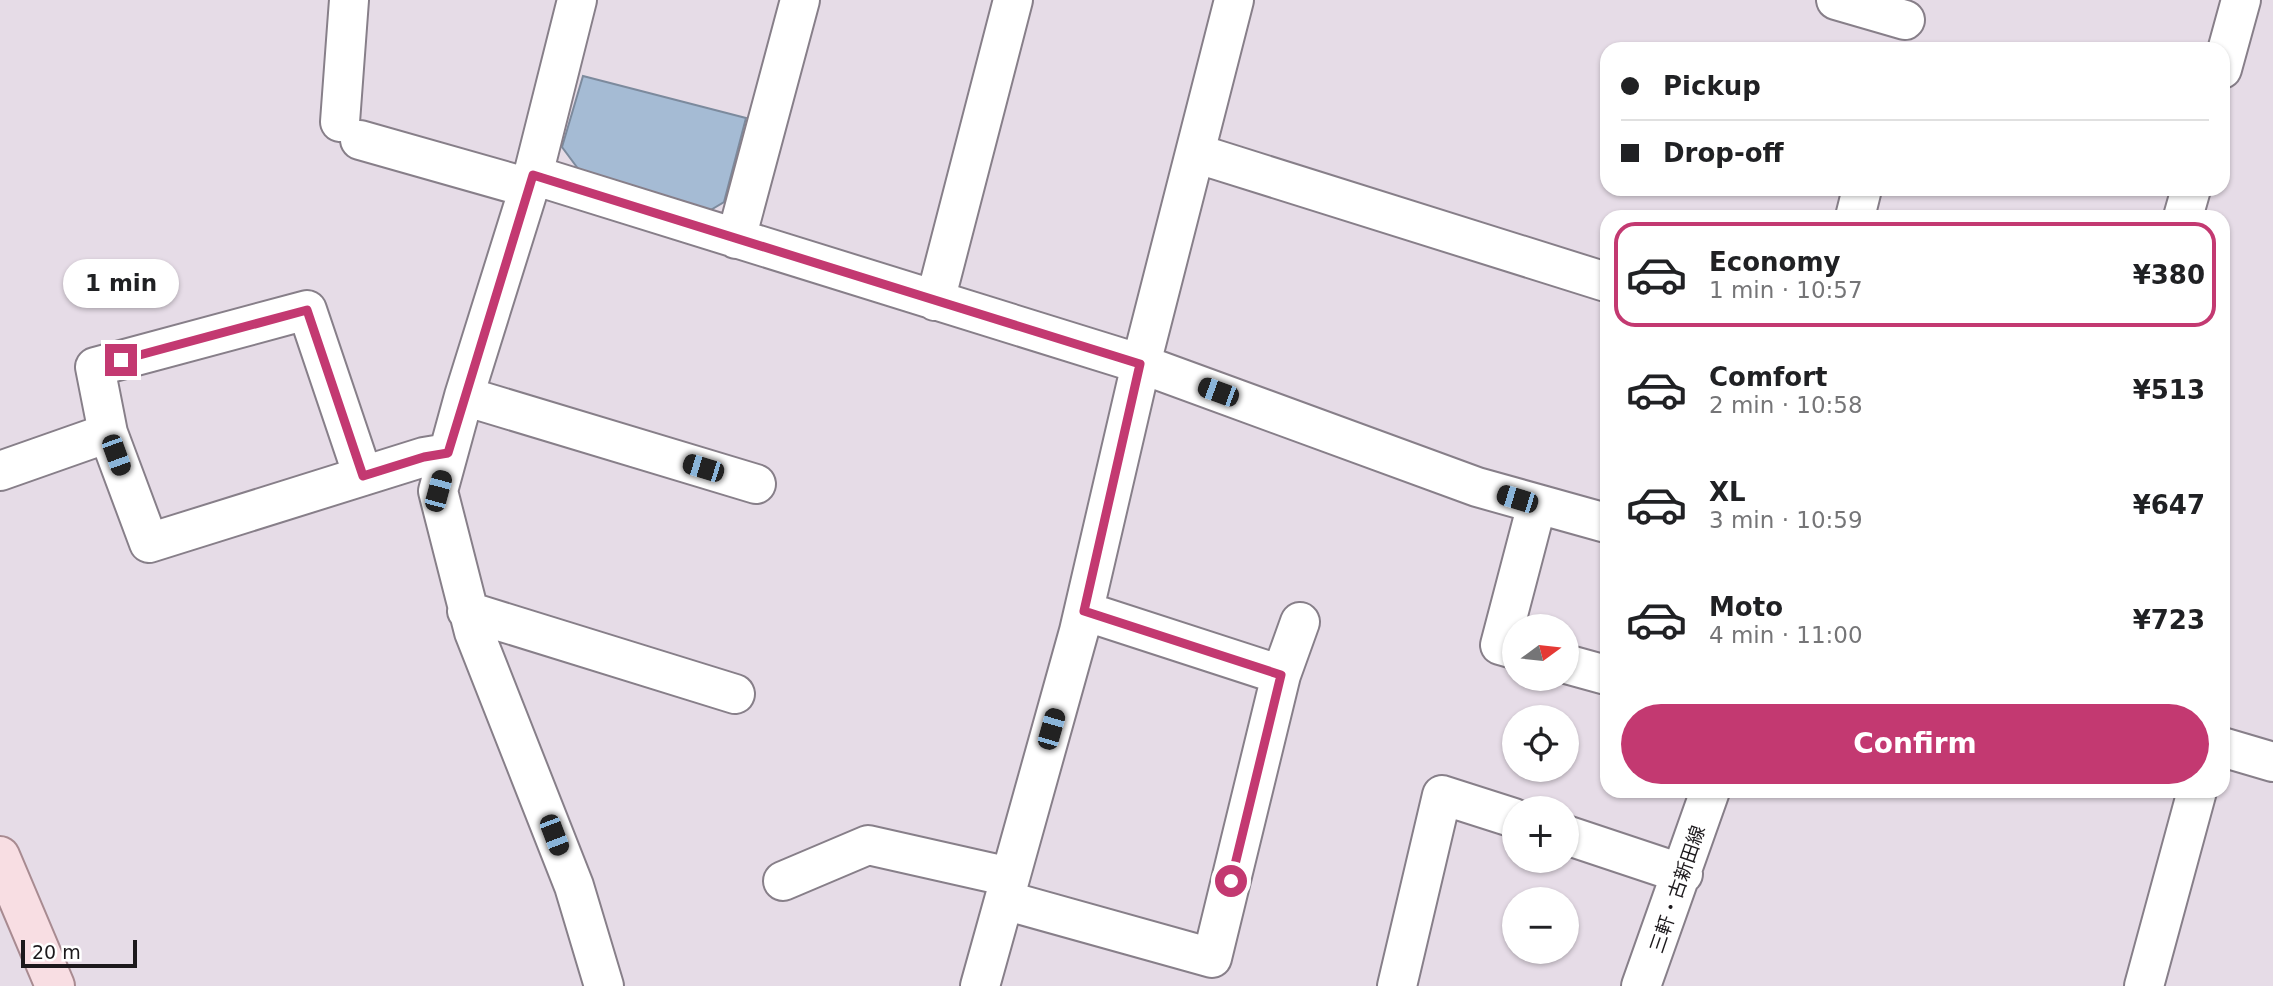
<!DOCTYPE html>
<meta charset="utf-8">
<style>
body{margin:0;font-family:"DejaVu Sans","Noto Sans JP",sans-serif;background:#f6f6f6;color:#202124;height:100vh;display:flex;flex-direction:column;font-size:26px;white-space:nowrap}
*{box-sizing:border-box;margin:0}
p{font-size:23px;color:#757577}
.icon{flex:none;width:38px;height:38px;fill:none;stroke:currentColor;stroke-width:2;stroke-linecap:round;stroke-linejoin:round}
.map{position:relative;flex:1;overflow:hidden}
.details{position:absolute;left:1600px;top:210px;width:630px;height:588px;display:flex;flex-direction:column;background:#fff;border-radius:21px;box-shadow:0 2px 5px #0004}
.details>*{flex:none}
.banner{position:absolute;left:1600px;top:42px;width:630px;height:154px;border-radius:21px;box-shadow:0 2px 5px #0004;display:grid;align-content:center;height:154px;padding:0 21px;background:#fff}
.needle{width:46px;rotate:75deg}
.buttons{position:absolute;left:1502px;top:614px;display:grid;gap:14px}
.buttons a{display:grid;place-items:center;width:77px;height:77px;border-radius:50%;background:#fff;box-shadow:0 2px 5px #0004;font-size:35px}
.scale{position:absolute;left:21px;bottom:18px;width:116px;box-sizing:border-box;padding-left:7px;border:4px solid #1c191c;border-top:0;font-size:19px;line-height:24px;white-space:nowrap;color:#1c191c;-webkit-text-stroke:5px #fff;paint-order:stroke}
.end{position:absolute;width:32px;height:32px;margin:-16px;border:9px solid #c33971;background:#fff;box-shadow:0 0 0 4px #fff}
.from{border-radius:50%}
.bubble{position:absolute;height:49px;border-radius:24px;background:#fff;box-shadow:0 2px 5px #0004;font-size:23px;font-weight:800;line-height:49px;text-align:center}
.car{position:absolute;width:21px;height:42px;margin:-21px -10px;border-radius:9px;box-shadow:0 0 5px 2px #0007;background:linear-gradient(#222 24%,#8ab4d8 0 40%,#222 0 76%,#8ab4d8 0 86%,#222 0)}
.banner b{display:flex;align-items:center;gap:24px;height:66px;font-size:26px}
.banner b+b{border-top:2px solid #e0e0e0}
.banner i{width:18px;height:18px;background:#202124}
ul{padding:12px 0 0;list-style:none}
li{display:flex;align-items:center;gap:21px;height:105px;margin:0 14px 10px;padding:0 7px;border:4px solid transparent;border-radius:21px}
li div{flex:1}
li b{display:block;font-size:26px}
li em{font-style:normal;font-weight:800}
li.active{border-color:#c33971}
li>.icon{width:63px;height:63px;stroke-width:1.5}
.action{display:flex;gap:14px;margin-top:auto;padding:14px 21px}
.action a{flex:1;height:80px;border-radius:42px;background:#c33971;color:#fff;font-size:28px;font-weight:800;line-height:80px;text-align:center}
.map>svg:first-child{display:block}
</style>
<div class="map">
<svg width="2273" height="986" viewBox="0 0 2273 986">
<rect width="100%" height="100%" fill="#e6dce7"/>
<path fill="#a5bbd4" stroke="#7c8a9d" stroke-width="2" d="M583,76L746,118L724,202L709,211L579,170L562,147Z"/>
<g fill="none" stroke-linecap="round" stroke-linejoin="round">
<g stroke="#877f89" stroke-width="42">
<path id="minor" d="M577,0L533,175L464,396L438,491L474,632L574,886L604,986
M1836,0L1905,20
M2222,69L2241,0
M340,122L349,0
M360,140L529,188
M1195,153L1606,282
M533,175L1141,364L1477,487L1606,523
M1855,217L1862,189
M2183,217L2191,189
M736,239L800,0
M935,301L1013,0
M464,396L756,484
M108,433L95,367L307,310L363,476
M0,471L108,433L149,543L424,457L448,453
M467,611L735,694
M1084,611L1281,675
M1514,649L1500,645L1537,504
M1566,664L1606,675
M2222,747L2273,762
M1566,835L1683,874
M783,881L868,845L1010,877
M1004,900L1212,958L1281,675L1300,622
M980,986L1079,631L1141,364L1234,0
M1397,986L1442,795L1514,818
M1641,986L1710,791
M2144,986L2197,791"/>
</g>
<g stroke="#a88b91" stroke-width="42">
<path id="major" d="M0,856L55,986"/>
</g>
<use href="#minor" stroke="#fff" stroke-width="38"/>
<use href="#major" stroke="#f8dee3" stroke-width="38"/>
</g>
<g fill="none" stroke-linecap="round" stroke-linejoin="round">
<path stroke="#c33971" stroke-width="9" d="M121,360L307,310L363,476L424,457L448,453L533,175L1140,364L1084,611L1281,675L1231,881"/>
</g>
<g text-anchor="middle" stroke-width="5" stroke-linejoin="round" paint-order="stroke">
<g font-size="19" fill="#1c191c" stroke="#fff">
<text transform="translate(1677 889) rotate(-71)" y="7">三軒・古新田線</text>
</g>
</g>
</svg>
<div class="buttons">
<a><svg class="needle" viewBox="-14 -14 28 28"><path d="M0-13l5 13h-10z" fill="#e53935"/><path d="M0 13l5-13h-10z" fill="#757577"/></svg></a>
<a><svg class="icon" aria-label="locate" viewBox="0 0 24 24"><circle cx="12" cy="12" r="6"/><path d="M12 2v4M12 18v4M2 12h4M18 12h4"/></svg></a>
<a>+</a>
<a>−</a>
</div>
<div class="scale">20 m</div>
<i class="end from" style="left:1231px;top:881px"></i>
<i class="end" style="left:121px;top:360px"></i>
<div class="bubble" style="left:63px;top:259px;width:116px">1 min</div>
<i class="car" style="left:1218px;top:392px;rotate:290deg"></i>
<i class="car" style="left:116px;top:455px;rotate:160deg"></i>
<i class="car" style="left:703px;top:468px;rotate:287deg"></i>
<i class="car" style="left:438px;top:491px;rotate:15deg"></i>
<i class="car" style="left:1517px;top:499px;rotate:287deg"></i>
<i class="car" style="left:1051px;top:729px;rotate:16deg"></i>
<i class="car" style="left:554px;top:835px;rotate:159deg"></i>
<div class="banner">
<b><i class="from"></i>Pickup</b>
<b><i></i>Drop-off</b>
</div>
<section class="details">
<ul>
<li class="active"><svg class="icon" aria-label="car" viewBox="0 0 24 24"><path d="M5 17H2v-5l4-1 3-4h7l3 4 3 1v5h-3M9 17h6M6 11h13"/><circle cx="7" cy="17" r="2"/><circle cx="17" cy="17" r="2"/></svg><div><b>Economy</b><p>1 min · 10:57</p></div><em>¥380</em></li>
<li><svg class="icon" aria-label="car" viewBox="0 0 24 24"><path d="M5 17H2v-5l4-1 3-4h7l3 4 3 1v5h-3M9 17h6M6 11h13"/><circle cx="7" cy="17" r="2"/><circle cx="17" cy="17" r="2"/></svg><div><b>Comfort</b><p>2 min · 10:58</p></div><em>¥513</em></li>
<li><svg class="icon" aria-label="car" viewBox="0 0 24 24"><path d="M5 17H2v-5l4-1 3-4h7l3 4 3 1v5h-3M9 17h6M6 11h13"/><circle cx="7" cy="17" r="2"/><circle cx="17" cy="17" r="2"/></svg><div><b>XL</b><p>3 min · 10:59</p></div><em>¥647</em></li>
<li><svg class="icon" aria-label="car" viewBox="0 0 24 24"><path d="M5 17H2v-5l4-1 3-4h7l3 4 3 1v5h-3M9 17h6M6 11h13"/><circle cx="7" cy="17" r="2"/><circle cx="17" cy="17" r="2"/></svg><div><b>Moto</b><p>4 min · 11:00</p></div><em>¥723</em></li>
</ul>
<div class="action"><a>Confirm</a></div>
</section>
</div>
